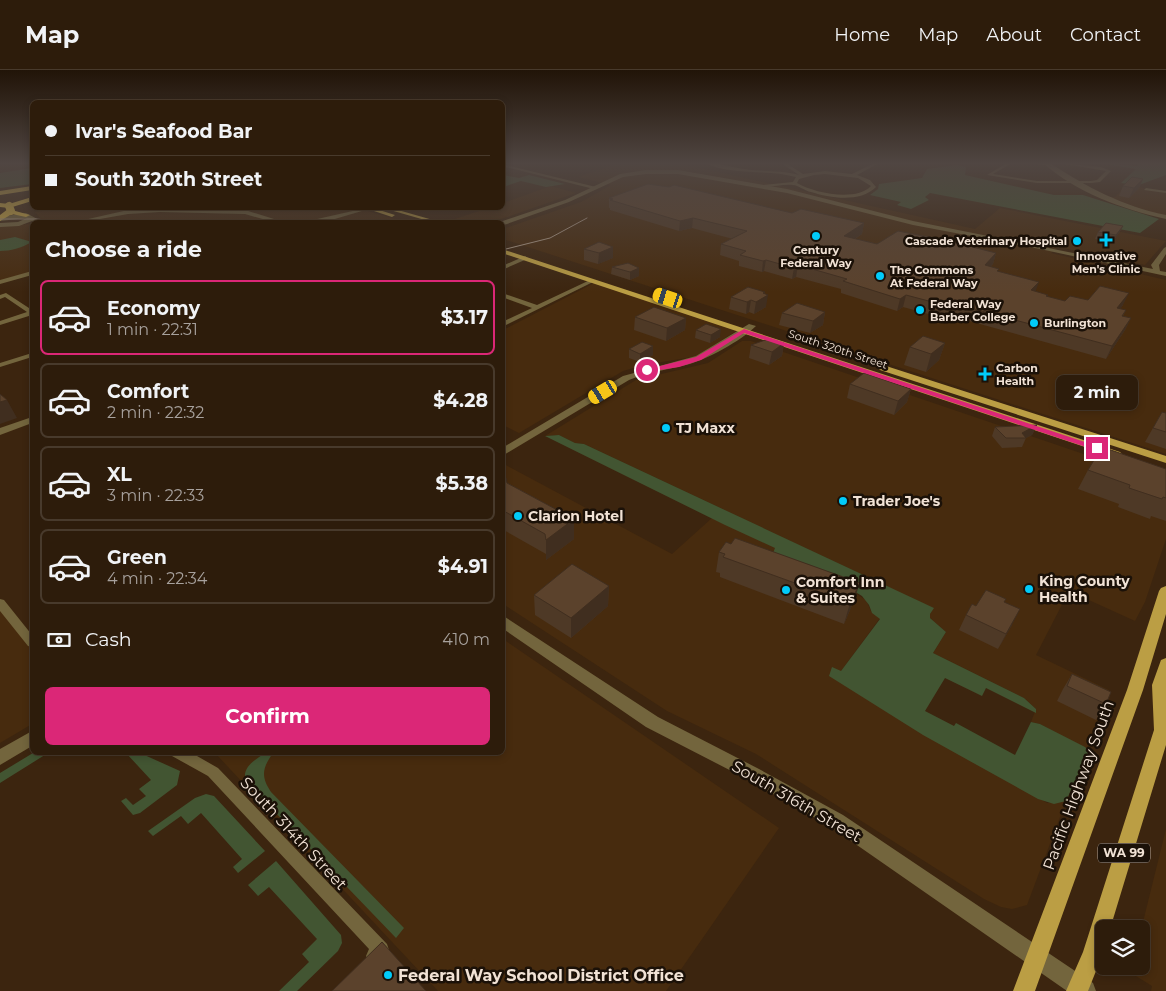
<!DOCTYPE html>
<meta charset="utf-8">
<style>
body{margin:0;font-family:Montserrat,sans-serif;background:#352514;color:#f1f3f6;height:100vh;display:flex;flex-direction:column;font-size:19px;white-space:nowrap}
*{box-sizing:border-box;margin:0}
p{font-size:16px;color:#a7a19d}
.icon{flex:none;width:28px;height:28px;fill:none;stroke:currentColor;stroke-width:2;stroke-linecap:round;stroke-linejoin:round}
.map{position:relative;flex:1;overflow:hidden}
.details{position:absolute;left:30px;top:150px;width:475px;height:535px;display:flex;flex-direction:column;background:#2d1c0b;border-radius:8px;box-shadow:0 2px 8px #0003,0 0 0 1px #483a2c}
.details>*{flex:none}
.banner{position:absolute;left:30px;top:30px;width:475px;height:110px;border-radius:8px;box-shadow:0 2px 8px #0003,0 0 0 1px #483a2c;display:grid;align-content:center;height:110px;padding:0 15px;background:#2d1c0b}
.controls{position:absolute;left:1095px;top:850px;display:grid;gap:10px}
.controls a{display:grid;place-items:center;width:55px;height:55px;border-radius:8px;background:#2d1c0b;box-shadow:0 2px 8px #0003,0 0 0 1px #483a2c;font-size:25px}
.end{position:absolute;width:22px;height:22px;margin:-11px;border:6px solid #db2777;background:#fff;box-shadow:0 0 0 2px #fff}
.from{border-radius:50%}
.bubble{position:absolute;height:35px;border-radius:8px;background:#2d1c0b;box-shadow:0 2px 8px #0003,0 0 0 1px #483a2c;font-size:16px;font-weight:700;line-height:35px;text-align:center}
.car{position:absolute;width:15px;height:30px;margin:-15px -8px;border-radius:6px;box-shadow:0 0 4px 1px #0007;background:linear-gradient(#f5c518 24%,#345 0 40%,#f5c518 0 76%,#345 0 86%,#f5c518 0)}
.banner b{display:flex;align-items:center;gap:18px;height:48px;font-size:19px}
.banner b+b{border-top:1px solid #483a2c}
.banner i{width:12px;height:12px;background:#f1f3f6}
ul{padding:0;list-style:none}
li{display:flex;align-items:center;gap:15px;height:75px;margin:0 10px 8px;padding:0 5px;border:2px solid #483a2c;border-radius:8px}
li div{flex:1}
li b{display:block;font-size:19px}
li em{font-style:normal;font-weight:700}
li.active{border-color:#db2777}
li>.icon{width:45px;height:45px;stroke-width:1.5}
h2{padding:0 15px;font-size:22px;line-height:60px}
.pay{display:flex;align-items:center;gap:12px;height:55px;padding:0 15px;font-size:19px}
.pay p{margin-inline-start:auto}
.cta{display:flex;gap:10px;margin-top:auto;padding:10px 15px}
.cta a{flex:1;height:58px;border-radius:8px;background:#db2777;color:#fff;font-size:20px;font-weight:700;line-height:58px;text-align:center}
header{display:flex;align-items:center;gap:30px;box-sizing:border-box;height:70px;padding:0 25px;background:#2d1c0b;border-bottom:1px solid #483a2c}
header strong{font-size:24px}
nav{display:flex;gap:28px;margin-inline-start:auto;font-size:18px}
.map>svg:first-child{display:block}
</style>
<header>
<strong>Map</strong>
<nav><a>Home</a><a>Map</a><a>About</a><a>Contact</a></nav>
</header>
<div class="map">
<svg width="1166" height="921" viewBox="0 0 1166 921">
<rect width="100%" height="100%" fill="#3c250f"/>
<path fill="#472b0e" d="M619,93H677L975,159L1000,138L1166,171L1145,195L1058,177L1051,183L1166,210V384L503,169V159L581,132L611,115L578,107Z
M1127,115L1166,122V147L1100,127H1115Z
M551,116L576,123L493,152H446L488,138H502L503,133Z
M61,138H358L405,152H52L42,150L35,142Z
M32,154V203L0,212V156Z
M594,213L736,261L698,286L644,295L623,301L519,363L503,355V260Z
M742,271H751L1166,412V469L1145,532L1135,551L1069,521L1036,585L1109,620L1089,681L1040,654L1031,652L1036,639L1024,628L933,583L946,562L930,548V544L933,538L584,374L575,373L559,365L545,366L636,310L708,293Z
M502,393L672,484L712,448L776,478L773,483L810,495L866,530L871,541L880,548L841,601L1047,733L1066,731L1027,835L1012,839L1001,837L984,829L756,684L667,641L503,534Z
M0,533L32,573V654L0,673Z
M503,569L779,758L666,921H438L215,683L502,682Z
M1166,759V921H1151L1152,916L1131,903L1132,896H1141V860Z"/>
<path fill="#425532" d="M1100,93L1137,96L1140,93H1166V105L1139,115L1121,113L1136,99Z
M957,95L966,97L965,105L1054,125H1083L1159,149L1140,163L930,123L925,127L929,130L911,139L897,135L901,132L870,125L878,119L879,114L922,108L927,99Z
M32,98V114L0,118V103Z
M503,105L519,108L529,105L565,114L546,117L521,111L503,117Z
M15,167L32,172C21,178 11,181 0,181V170Z
M559,365L575,373L584,374L934,538L930,544V548L946,562L933,583L1024,628L1036,639V643L986,618L982,626L945,608L925,641L954,656L956,653L1015,685L1031,652L1040,654L1085,677L1089,681L1066,731L1054,734L1038,729L923,665L829,606L832,597L841,601L880,549L872,543L869,535L862,526L810,495L773,483L775,478L725,455L545,366Z
M33,683H48L0,713V703Z
M126,683H140L180,701L177,715L140,743L133,745L121,731L126,728L133,735L146,726L139,719L151,710Z
M265,683H273C263,697 260,706 271,722L404,858L396,868L246,712C241,697 255,690 265,683Z
M206,724L214,726L265,781L238,803L233,797L242,789L201,743L188,754L181,746L153,766L148,761L195,728Z
M276,791L341,865L342,873L338,881L297,921H279L309,892L302,884L317,869L269,817L258,826L248,815Z"/>
<g fill="none" stroke-linecap="round" stroke-linejoin="round">
<path fill="#73653d" fill-rule="evenodd" d="M705,93C718,93 731,97 744,99C762,102 781,100 799,105L781,93H786L803,104L825,101L852,104L874,93H879L857,105L870,110L876,117C860,133 830,128 811,122C805,121 798,115 793,115C784,114 774,117 765,117L763,115L793,112L796,107C767,99 733,106 705,93ZM825,104L858,108L871,116C856,132 814,123 797,113L799,109L814,105Z
M1007,93H1012L993,104L1037,111H1091L1097,110L1106,101L1059,93L1101,97L1111,101L1100,112L1091,113H1037L987,105Z
M1020,93H1048L1049,94L1047,95Z
M502,94L596,117V118L594,119L502,96Z
M1146,118L1166,121V123L1144,120Z
M160,138L245,140L274,149L293,152H273L245,144L160,142L128,144L83,152H75L128,140Z
M366,138H372L328,151L304,152Z
M525,186L528,188L527,189L502,200V196Z
M32,201V205L0,214V210Z
M590,210L595,211L502,257V252L532,238L502,227V223L537,235Z
M6,223L32,240V245L0,255V251L27,242L5,227L0,229V225Z
M32,283V287L0,297V293Z
M0,529L4,530L32,565V577L28,576L0,541Z
M171,682H190L218,698L387,874L389,880L387,886L374,894L368,892L366,886L369,879L208,706L172,686Z"/>
<path fill="#73653d" fill-rule="evenodd" d="M1043,93H1050C1087,117 1122,136 1166,145V149C1122,139 1077,123 1043,93Z
M646,100H678L787,119L913,151L1153,199L1151,195L1164,178L1166,177V184L1159,195L1160,201L1166,202V206L1040,179L913,155L787,123L678,104H646L623,107L569,132L504,155L500,152L565,130L620,104Z
M26,143L43,152L32,151L19,156L0,157V153L18,152L27,148L0,151V147Z
M749,254L756,256C741,271 706,290 686,295C667,300 648,302 629,310L502,386V378L623,306L696,286Z
M32,347V353L0,365V358Z
M502,545L658,647L759,699L843,745L1093,913L1096,921H1067L831,757L747,709L646,657L502,558Z
M32,661V676L0,695V679Z"/>
<path fill="#bb9e44" fill-rule="evenodd" d="M365,138H373L395,145L392,147Z
M383,138H391L440,152H432Z
M502,179L1120,382L1122,384L1116,387L1112,386L502,183Z
M883,295L1166,386V393L880,300L878,298Z
M1166,516V544L1143,620L1035,921H1013L1127,620L1159,521L1161,518Z
M1166,588V675L1110,859H1104V881L1088,921H1066L1083,882L1154,660L1152,615L1161,590Z"/>
<path fill="#d7b444" fill-rule="evenodd" d="M32,116V120L0,125V121Z
M32,127V131L9,138L0,137V133L9,134Z
M8,139L30,145L26,147L12,144L0,151V145Z"/>
<path stroke="#ae9c8b" stroke-width="1" d="M0,149H36L67,152
M502,180L550,168L587,148"/>
<path stroke="#d7b444" stroke-width="8" d="M9,136L11,141"/>
</g>
<path fill="#4e3926" d="M1143,109L1139,118L1129,128L1119,126L1123,116Z
M609,128L792,143L864,153L862,164L855,169L877,174L996,183L993,194L990,197L1036,222L1048,225L1047,227L1065,231L1088,230L1123,235L1120,239L1126,240L1123,246L1131,248L1125,260L1106,289L940,243L936,246L903,237L897,241L841,223V219L796,207L792,209L764,201L762,202L739,196V191L720,185L721,174L733,169L692,158L679,161L610,140V138H609Z
M426,138H444L435,140Z
M1123,156L1119,163L1112,172L1095,169L1098,162Z
M613,177V188L598,194L584,190V179Z
M628,193L639,206L630,210L611,204L612,197Z
M765,222L766,237L754,244L749,242L746,244L729,239L731,227Z
M825,242L823,255L810,263L779,255L782,243Z
M635,247L686,248L685,260L666,271L634,260Z
M696,260L720,267L710,273L695,268Z
M784,273L782,286L769,295L749,288L751,275Z
M945,273L939,290L926,302L904,295L910,277Z
M653,276V285L640,292L629,288V279Z
M850,314L911,319L907,332L894,345L847,328Z
M1162,342L1166,343V379L1145,372Z
M1037,355L1032,365L1026,368L1022,377L1002,378L992,366L995,357Z
M1166,399V451L1151,446L1150,449L1118,437L1119,434L1078,419L1088,400Z
M502,410L574,449V469L546,490V484L502,459Z
M719,482L853,533L844,554L720,507V503L716,502Z
M609,516L608,536L571,568L535,545L534,525Z
M1004,532L1012,555L998,579L959,560L966,545L976,536Z
M1072,604L1106,634L1096,650L1057,631L1063,619Z"/>
<path fill="#402e1f" d="M1143,109L1139,118L1129,128L1134,118Z
M435,138H444L435,140Z
M693,148L692,158L679,161L680,151Z
M864,153L862,164L842,177L844,166Z
M1123,156L1119,163L1112,172L1116,165Z
M613,177V188L598,194L599,183Z
M996,183L993,194L981,207L985,195Z
M766,190L764,201L762,202L763,191Z
M798,195L796,207L792,209L794,198Z
M639,198V206L630,210V202Z
M1039,212L1035,223L1031,220Z
M765,222L764,227L768,225L766,237L754,244L756,232L763,223Z
M1129,223L1123,235L1112,250L1117,238Z
M906,225L903,237L897,241L900,229Z
M751,230L749,242L746,244L747,232Z
M944,231L940,243L936,246L940,234Z
M825,242L823,255L810,263L813,251Z
M686,248L685,260L666,271L667,258Z
M1131,248L1125,260L1106,289L1112,276Z
M721,259L720,267L710,273L711,265Z
M784,273L782,286L769,295L772,282Z
M945,273L939,290L926,302L931,284Z
M653,276V285L640,292V284Z
M911,319L907,332L894,345L898,331Z
M7,330L17,348L0,354V332Z
M1037,355L1032,365L1026,368L1022,363Z
M574,449V469L546,490V470Z
M860,513L853,533L844,554L850,533Z
M609,516L608,536L571,568V548Z
M1020,539L1012,555L998,579L1006,564Z"/>
<path fill="#5b422c" stroke="#402e1f" d="M1132,107L1143,109L1134,118L1123,116Z
M648,114L669,117L674,115L792,143L801,139L864,153L844,166L877,174L898,161L949,171L996,183L985,195L999,199L997,201L1039,212L1031,220L1048,225L1046,226L1065,231L1070,226L1088,230L1100,216L1129,223L1117,238L1126,240L1122,246L1131,248L1112,276L944,231L940,234L906,225L900,229L843,211L847,209L798,195L794,198L766,190L763,191L740,185L746,181L721,174L747,161L693,148L680,151L610,130L613,129L609,128Z
M374,150L380,152H367Z
M1106,153L1123,156L1116,165L1098,162Z
M599,172L613,177L599,183L584,179Z
M628,193L639,198L630,202L612,197Z
M748,217L765,222L763,223L768,225L756,232L751,230L747,232L731,227Z
M797,233L825,242L813,251L782,243Z
M654,237L686,248L667,258L635,247Z
M706,254L721,259L711,265L696,260Z
M923,266L945,273L931,284L910,277Z
M768,269L784,273L772,282L751,275Z
M642,272L653,276L640,284L629,279Z
M864,303L911,319L898,331L850,314Z
M0,324L7,330L0,332Z
M1162,342L1166,343V362L1153,358Z
M1037,355L1022,363L1026,368H1006L995,357Z
M1102,377L1166,399V428L1163,427L1162,429L1129,418L1130,415L1088,400Z
M506,408L507,413L574,449L546,470L545,464L502,440V410Z
M735,468L860,513L850,533L723,487L725,484L719,482L726,472L731,474Z
M572,494L609,516L571,548L534,525Z
M986,520L1006,529L1004,532L1020,539L1006,564L966,545L972,534L976,536Z
M1072,604L1111,622L1106,634L1067,616Z
M382,872L426,921H332Z"/>
<linearGradient id="sky" x2="0" y2="1"><stop stop-color="#211408"/><stop offset="0.42" stop-color="#504642"/><stop offset="1" stop-color="#504642" stop-opacity="0"/></linearGradient>
<rect width="1166" height="222" fill="url(#sky)"/>
<path fill="#db2777" d="M744,259L1100,377L1101,378L1095,380L744,263L701,290L679,297L647,302L644,300L696,287Z"/>
<g fill="#01cbf9" stroke="#1b1108" stroke-width="2">
<circle cx="816" cy="166" r="5"/>
<path d="M1103.5 162.5h5v5h5v5h-5v5h-5v-5h-5v-5h5z"/>
<circle cx="1077" cy="171" r="5"/>
<circle cx="880" cy="206" r="5"/>
<circle cx="920" cy="240" r="5"/>
<circle cx="1034" cy="253" r="5"/>
<path d="M982.5 296.5h5v5h5v5h-5v5h-5v-5h-5v-5h5z"/>
<circle cx="666" cy="358" r="5"/>
<circle cx="843" cy="431" r="5"/>
<circle cx="518" cy="446" r="5"/>
<circle cx="1029" cy="519" r="5"/>
<circle cx="786" cy="520" r="5"/>
<circle cx="388" cy="905" r="5"/>
</g>
<g text-anchor="middle" stroke-width="5" stroke-linejoin="round" paint-order="stroke">
<g font-size="11" font-weight="bold" fill="#f1e2d5" stroke="#1b1108" text-anchor="start">
<text x="1067" y="175" text-anchor="end">Cascade Veterinary Hospital</text>
<text x="816" y="184" text-anchor="middle">Century<tspan x="816" dy="13">Federal Way</tspan></text>
<text x="1106" y="190" text-anchor="middle">Innovative<tspan x="1106" dy="13">Men's Clinic</tspan></text>
<text x="890" y="204">The Commons<tspan x="890" dy="13">At Federal Way</tspan></text>
<text x="930" y="238">Federal Way<tspan x="930" dy="13">Barber College</tspan></text>
<text x="1044" y="257">Burlington</text>
<text x="996" y="302">Carbon<tspan x="996" dy="13">Health</tspan></text>
</g>
<g font-size="11" fill="#f1e2d5" stroke="#1b1108">
<text transform="translate(838 279) rotate(18)" y="4">South 320th Street</text>
</g>
<rect fill="#1b1108" stroke="#b1a398" stroke-width="1" x="1098" y="773.5" width="52" height="19" rx="4"/>
<g font-size="12" font-weight="bold" fill="#f1e2d5">
<text x="1124" y="787">WA 99</text>
</g>
<g font-size="14" font-weight="bold" fill="#f1e2d5" stroke="#1b1108" text-anchor="start">
<text x="676" y="363">TJ Maxx</text>
<text x="853" y="436">Trader Joe's</text>
<text x="528" y="451">Clarion Hotel</text>
<text x="1039" y="516">King County<tspan x="1039" dy="16">Health</tspan></text>
<text x="796" y="517">Comfort Inn<tspan x="796" dy="16">&amp; Suites</tspan></text>
</g>
<g font-size="16" fill="#f1e2d5" stroke="#1b1108">
<text transform="translate(1078 715) rotate(-70)" y="6">Pacific Highway South</text>
<text transform="translate(797 731) rotate(30)" y="6">South 316th Street</text>
<text transform="translate(294 763) rotate(47)" y="6">South 314th Street</text>
</g>
<g font-size="16" font-weight="bold" fill="#f1e2d5" stroke="#1b1108" text-anchor="start">
<text x="398" y="911">Federal Way School District Office</text>
</g>
</g>
</svg>
<div class="controls">
<a><svg class="icon" aria-label="layers" viewBox="0 0 24 24"><path d="M12 4l9 5-9 5-9-5zM3 14l9 5 9-5"/></svg></a>
</div>
<i class="end from" style="left:647px;top:300px"></i>
<i class="end" style="left:1097px;top:378px"></i>
<div class="bubble" style="left:1056px;top:305px;width:82px">2 min</div>
<i class="car" style="left:668px;top:228px;rotate:288deg"></i>
<i class="car" style="left:603px;top:322px;rotate:239deg"></i>
<div class="banner">
<b><i class="from"></i>Ivar's Seafood Bar</b>
<b><i></i>South 320th Street</b>
</div>
<section class="details">
<h2>Choose a ride</h2>
<ul>
<li class="active"><svg class="icon" aria-label="car" viewBox="0 0 24 24"><path d="M5 17H2v-5l4-1 3-4h7l3 4 3 1v5h-3M9 17h6M6 11h13"/><circle cx="7" cy="17" r="2"/><circle cx="17" cy="17" r="2"/></svg><div><b>Economy</b><p>1 min · 22:31</p></div><em>$3.17</em></li>
<li><svg class="icon" aria-label="car" viewBox="0 0 24 24"><path d="M5 17H2v-5l4-1 3-4h7l3 4 3 1v5h-3M9 17h6M6 11h13"/><circle cx="7" cy="17" r="2"/><circle cx="17" cy="17" r="2"/></svg><div><b>Comfort</b><p>2 min · 22:32</p></div><em>$4.28</em></li>
<li><svg class="icon" aria-label="car" viewBox="0 0 24 24"><path d="M5 17H2v-5l4-1 3-4h7l3 4 3 1v5h-3M9 17h6M6 11h13"/><circle cx="7" cy="17" r="2"/><circle cx="17" cy="17" r="2"/></svg><div><b>XL</b><p>3 min · 22:33</p></div><em>$5.38</em></li>
<li><svg class="icon" aria-label="car" viewBox="0 0 24 24"><path d="M5 17H2v-5l4-1 3-4h7l3 4 3 1v5h-3M9 17h6M6 11h13"/><circle cx="7" cy="17" r="2"/><circle cx="17" cy="17" r="2"/></svg><div><b>Green</b><p>4 min · 22:34</p></div><em>$4.91</em></li>
</ul>
<div class="pay"><svg class="icon" aria-label="cash" viewBox="0 0 24 24"><path d="M3 7h18v10H3z"/><circle cx="12" cy="12" r="2"/></svg>Cash<p>410 m</p></div>
<div class="cta"><a>Confirm</a></div>
</section>
</div>
